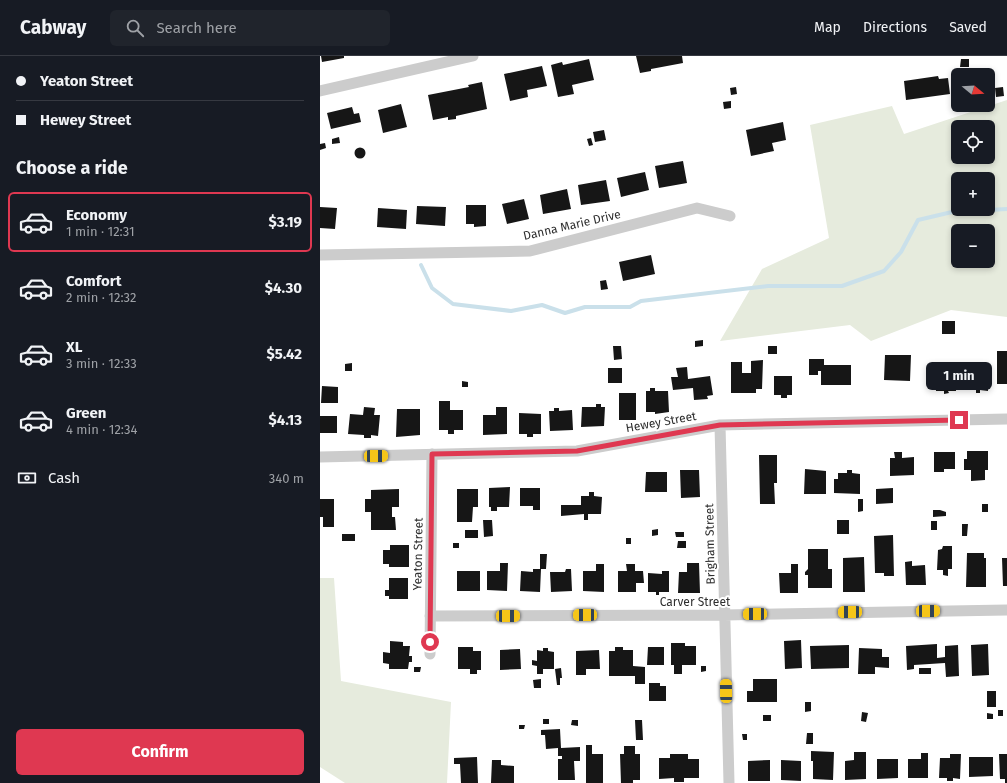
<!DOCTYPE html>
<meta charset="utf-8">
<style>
body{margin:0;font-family:"Fira Sans",sans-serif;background:#20242c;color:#f1f3f6;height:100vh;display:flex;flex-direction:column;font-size:15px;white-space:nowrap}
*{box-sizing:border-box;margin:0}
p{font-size:13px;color:#9ea1a6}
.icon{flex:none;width:22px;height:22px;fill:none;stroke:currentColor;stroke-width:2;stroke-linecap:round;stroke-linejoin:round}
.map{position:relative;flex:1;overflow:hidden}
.panel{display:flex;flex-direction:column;background:#171b24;width:320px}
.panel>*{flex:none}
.guide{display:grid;align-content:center;height:88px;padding:0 16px;background:#171b24}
.needle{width:26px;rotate:108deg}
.tools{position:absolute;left:631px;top:12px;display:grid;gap:8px}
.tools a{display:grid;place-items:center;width:44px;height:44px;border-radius:6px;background:#171b24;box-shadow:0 2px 6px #0003;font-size:20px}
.end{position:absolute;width:18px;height:18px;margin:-9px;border:5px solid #df3851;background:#fff;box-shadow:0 0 0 2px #fff}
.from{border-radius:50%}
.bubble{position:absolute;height:28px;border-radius:6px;background:#171b24;box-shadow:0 2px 6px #0003;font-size:13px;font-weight:700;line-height:28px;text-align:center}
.car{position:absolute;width:12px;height:24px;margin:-12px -6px;border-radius:5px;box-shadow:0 0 3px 1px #0007;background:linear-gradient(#f5c518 24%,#345 0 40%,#f5c518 0 76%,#345 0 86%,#f5c518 0)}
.guide b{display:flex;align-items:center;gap:14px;height:38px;font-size:15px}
.guide b+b{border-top:1px solid #363941}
.guide i{width:10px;height:10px;background:#f1f3f6}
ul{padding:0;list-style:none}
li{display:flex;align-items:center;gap:12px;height:60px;margin:0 8px 6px;padding:0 8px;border:2px solid transparent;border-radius:6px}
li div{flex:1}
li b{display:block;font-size:15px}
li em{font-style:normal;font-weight:700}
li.current{border-color:#df3851}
li>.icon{width:36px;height:36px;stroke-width:1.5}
h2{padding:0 16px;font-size:18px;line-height:48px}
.pay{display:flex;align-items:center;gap:10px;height:44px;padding:0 16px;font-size:15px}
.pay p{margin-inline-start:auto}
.cta{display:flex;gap:8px;margin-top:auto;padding:8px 16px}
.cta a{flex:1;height:46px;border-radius:6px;background:#df3851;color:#fff;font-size:16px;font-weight:700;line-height:46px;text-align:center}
header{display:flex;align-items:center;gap:24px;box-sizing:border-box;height:56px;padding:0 20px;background:#171b24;border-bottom:1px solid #363941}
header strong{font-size:19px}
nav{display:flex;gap:22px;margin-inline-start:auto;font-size:14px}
.search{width:280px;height:36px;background:#20242c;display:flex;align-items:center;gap:10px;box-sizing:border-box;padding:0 14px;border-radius:6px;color:#9ea1a6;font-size:15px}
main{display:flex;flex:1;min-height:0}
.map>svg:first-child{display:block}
</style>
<header>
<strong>Cabway</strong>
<div class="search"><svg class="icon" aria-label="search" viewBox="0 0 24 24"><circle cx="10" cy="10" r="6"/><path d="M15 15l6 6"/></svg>Search here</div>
<nav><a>Map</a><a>Directions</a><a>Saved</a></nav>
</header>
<main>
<section class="panel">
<div class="guide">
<b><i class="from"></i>Yeaton Street</b>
<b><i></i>Hewey Street</b>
</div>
<h2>Choose a ride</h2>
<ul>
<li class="current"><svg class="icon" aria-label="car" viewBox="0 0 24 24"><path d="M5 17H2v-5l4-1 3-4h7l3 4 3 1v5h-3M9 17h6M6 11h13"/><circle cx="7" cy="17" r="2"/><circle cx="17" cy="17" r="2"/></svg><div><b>Economy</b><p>1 min · 12:31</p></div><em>$3.19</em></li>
<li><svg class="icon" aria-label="car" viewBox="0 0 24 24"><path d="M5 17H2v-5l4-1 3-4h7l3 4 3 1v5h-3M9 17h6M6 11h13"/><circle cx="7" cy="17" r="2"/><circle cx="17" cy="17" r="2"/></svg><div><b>Comfort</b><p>2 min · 12:32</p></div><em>$4.30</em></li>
<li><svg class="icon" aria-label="car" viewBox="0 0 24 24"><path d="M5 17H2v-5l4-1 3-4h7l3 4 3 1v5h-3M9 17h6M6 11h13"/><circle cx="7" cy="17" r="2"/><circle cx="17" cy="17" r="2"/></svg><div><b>XL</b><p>3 min · 12:33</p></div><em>$5.42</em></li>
<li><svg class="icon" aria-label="car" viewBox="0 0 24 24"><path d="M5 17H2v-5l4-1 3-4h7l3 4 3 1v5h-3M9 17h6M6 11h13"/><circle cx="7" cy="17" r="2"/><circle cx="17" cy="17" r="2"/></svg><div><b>Green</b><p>4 min · 12:34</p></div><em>$4.13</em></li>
</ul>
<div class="pay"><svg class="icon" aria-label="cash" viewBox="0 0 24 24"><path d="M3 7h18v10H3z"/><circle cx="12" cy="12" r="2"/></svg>Cash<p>340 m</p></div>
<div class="cta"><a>Confirm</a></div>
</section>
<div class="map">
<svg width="687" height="727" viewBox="0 0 687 727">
<rect width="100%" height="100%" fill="#fff"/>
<path fill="#e6ebdd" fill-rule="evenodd" d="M687,44V261L631,254L551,285L530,269L400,285L442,213L509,182L490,69L572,50L584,78ZM638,71H668V101H638ZM638,123H668V153H638ZM638,175H668V205H638Z
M0,522H14L21,625L131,646L127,727H25L0,711Z"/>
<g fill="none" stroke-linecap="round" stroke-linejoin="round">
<path stroke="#cae0ea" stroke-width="4" d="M101,209L112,232L133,248L191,255L222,249L245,257L265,251H310L321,245L448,230H522L564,215L581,196L598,164L632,156L687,153"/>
</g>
<path fill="#161616" d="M1,0H24V2L2,6Z
M316,0H362L363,7L331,13V15L320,17Z
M269,3L274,24L252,29L254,38L238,41L231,9L242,6L243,9Z
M641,3H649V11H640Z
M222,10L227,30L207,34L208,41L190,45L184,18Z
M618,20L619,23L628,22L630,38L586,44L584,25Z
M162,26L167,53L136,60V63L128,64V61L113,64L108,39L149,31L148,29Z
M416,31L417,38L411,39L410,32Z
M683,31L684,40L676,41L675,32Z
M411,45V52L404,53L403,46Z
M81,48L87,71L63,77L58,54Z
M32,51L34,58L39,57L41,66L11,73L7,57Z
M463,66L466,84L452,87L454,95L431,100L426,74Z
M284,74L286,84L275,86L273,76Z
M19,81L20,87L12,88V83Z
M271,82L273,89L269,90L267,83Z
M5,87L6,92L0,94V88Z
M34.5 97a5.5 5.5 0 1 1 11 0a5.5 5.5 0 1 1-11 0Z
M363,105L367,127L339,132L335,110Z
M325,116L329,134L301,141L297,122Z
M286,124L290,145L261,149L258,129Z
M247,133L251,153L223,158L220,139Z
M204,143L209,163L187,168L182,148Z
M146,149H166V170L154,171V168H146Z
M97,150L126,151L125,170L96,168Z
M0,151L17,152L15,173L0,172Z
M58,152L87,154L86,173L57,171Z
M331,199L335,218L303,225L299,206Z
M286,224L288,233L281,234L280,225Z
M622,265H635V278H622Z
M383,284V290L375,291V285Z
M293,290H301L302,303L294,304Z
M448,290H457V298H448Z
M677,295H687V328H677Z
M565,299H591L590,325L564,324Z
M489,303H504V309H531V329H501V315H498V319H489Z
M443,304L442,333H436V337H411V306H422V317H431V305Z
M32,307V315H25V308Z
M623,308H635L636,335H628L629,337L624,338V335H616L615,315L613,314V310L623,312Z
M651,310H664L663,318H668V335L660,334V337H656V334H647V318H651Z
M367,311L368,323L390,320L393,339L387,340L388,343L374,344L373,332L353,334L351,321H358L356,312Z
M288,312H302V327H288Z
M454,320H472V339H467V342H461V339H454Z
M142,325L148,326V331H142Z
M2,330L18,331V347H1Z
M330,332H335V335H348L349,356L335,358V356H326V335H330Z
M299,337H316V364H299Z
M119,345H130V354H143V374H134V378H128V374H119Z
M276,348H281V351H285L284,370L261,371L262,351H276Z
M44,351L55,352L54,359H60L58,380L51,379V382H44V379L28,378L30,358L43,359Z
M176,351H187V378L163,379V359H176Z
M234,352H239V355L252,354L253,374L230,375L229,355H234Z
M77,353H100V379L76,381Z
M199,357L221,358V378H213V381H207V378H199Z
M0,360H17V377H0Z
M647,395H668V414H665V424L651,425V414H644V403H647Z
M574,396H582V402L594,401V419L570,420V402H575Z
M614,396H635V413H624V416H614Z
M439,399H457V427H454L455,448H440Z
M485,413L506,415V438H484Z
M360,414H379L380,441L361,442Z
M527,414H532V417L540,418V438L514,437V423H518V417H527Z
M326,416H347V436H325Z
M190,431L189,451H177V455H171V451H169V432Z
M200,432H220V454H213V450H200Z
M573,432V447L556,448V433Z
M79,433V451H72V461H75L76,474H51V456H45V443H51V434Z
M137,433H158V451H153L152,466H137Z
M269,436H274V440L282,441L281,458H268V464H264V458L241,460V449H261V440H269Z
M0,443H14V471H3V461H0Z
M538,443H543V455L538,456Z
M662,448H668V456H662Z
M613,454H620L626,456V460L613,461Z
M163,464H172L173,480L164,481Z
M517,464H529V478H517Z
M611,465H617V474H611Z
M642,468H648L647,480H642Z
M338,473V479L332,480V474Z
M145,474H158V482H145Z
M355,476H364V481H356Z
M22,478H35V485H22Z
M573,479L574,520H564V517H555L554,480Z
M306,482H311V488H306Z
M358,485H366V492H357Z
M133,487H139V492H133Z
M70,489H89V511H69V508H63V494H70Z
M623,490H632V513H628V520L623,519V514H617L618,494L622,493Z
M488,493H508V513H512V532H488V519H485V516L488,513Z
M647,497H664V502H666V531H646Z
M220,498H227L226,513H221L220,536L200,535L201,515L213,516V513H220Z
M544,501L545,536H523V502Z
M682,502H687V530H683Z
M592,505V510L605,509L606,529H586L585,506Z
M180,507H188L187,535L167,534V515H180Z
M367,507H379L380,537H358L359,516H367Z
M276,508H284V536L263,535V515H276Z
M306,508H315V515H323L324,527H316V536H298V515H307Z
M471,508H478V537H460L459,517H471Z
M246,513H251L252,535L231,536L230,516H245Z
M137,515H160V535H137Z
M342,515H349V536H339V539H336V536H328V517L342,518Z
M69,522H88V543H69V540H65V534H69Z
M481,584L482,612L465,613L464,585Z
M70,585L83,586V590H90L89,600H92V606H89L88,613H69V608L63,607V596L70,597Z
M351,587H365V590H376V609H362V618H354V609H351Z
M617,588V602L625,601V590L638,589L639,620L626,621L625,607L594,609V613L587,614L586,590Z
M668,588L669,619L652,620L651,589Z
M529,589V612L491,613L490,590Z
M138,591H153V595H161V614H157V618H150V613H138Z
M295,591H303V594H313V610L325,611V628H315V620H289V595H295Z
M328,591H344V609H327Z
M223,592H228V595L234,596V613H223V618H217V610L212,609V604L217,605V594L223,595Z
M539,592L562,593V601H569V612L555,611V618H538Z
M200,593L201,613L180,614V594Z
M279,594L280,613H266V619H256V595Z
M381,610H386V615L381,616Z
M94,611H101L100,616H94Z
M241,612L242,622H240V629H237L235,613Z
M599,612H611V618H599Z
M221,623V632H214L213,624Z
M433,623H457V646H427V635H433Z
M329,627H340V630H346V645H329Z
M667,635H676V651H667Z
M485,646H491V655L485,656Z
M678,654H683V660H678Z
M542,656L548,657L546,666L541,665Z
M667,657L673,658V663H667Z
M443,659H451V665H443Z
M223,663H229V668H223Z
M252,664H258V670L251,669Z
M315,664H322L323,684H316Z
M199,669H205L204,673H199Z
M240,673L241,692L260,691V705H254L255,724H238V703H242V700H238V692L226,693L225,679H221V674Z
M487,677H493V688H486Z
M422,678H427V684H423Z
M266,689H272V698H283V727H266Z
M304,690H315V698H320V724H313V727H301L300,698H304Z
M491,695L514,696L513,724L493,723V705H491Z
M534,696H546V723L525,724V705L534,704Z
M601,697H608V722H588V703H601Z
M350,698H368V703H379V722H364V726H354V722L339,723V702H350Z
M630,698H641L640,723L633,722V725H627V722H619L620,702H630Z
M679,698H687V727H685V723H680Z
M157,701L158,727H141L140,708H134V702Z
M649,701H673V720L649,721Z
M557,703H578V722L557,723Z
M172,704H181V709L194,710V727H171Z
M450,704V725H428V705Z
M461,704L481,705V725L461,724Z"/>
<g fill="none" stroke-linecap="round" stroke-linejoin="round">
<path stroke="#ccc" stroke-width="11" d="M0,35L153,0
M0,199L210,195L377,152L410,160
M400,369L409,727
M0,401L257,395L400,369L687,363
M110,560L404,559L687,554
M110,598L112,398"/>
</g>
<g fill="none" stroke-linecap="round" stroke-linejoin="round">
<path stroke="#df3851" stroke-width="5" d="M110,586L112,398L257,395L400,369L639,364"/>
</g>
<g text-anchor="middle" stroke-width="4" stroke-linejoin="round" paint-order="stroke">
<g font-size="12" fill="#2f2f2f" stroke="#fff">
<text transform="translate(252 169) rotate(-13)" y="4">Danna Marie Drive</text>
<text transform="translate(341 366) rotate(-10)" y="4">Hewey Street</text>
<text transform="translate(390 488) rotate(-91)" y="4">Brigham Street</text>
<text transform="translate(98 498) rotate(-89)" y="4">Yeaton Street</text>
<text x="375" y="550">Carver Street</text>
</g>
</g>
</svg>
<div class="tools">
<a><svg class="needle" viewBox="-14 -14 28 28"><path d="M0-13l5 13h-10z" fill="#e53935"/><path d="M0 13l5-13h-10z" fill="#9ea1a6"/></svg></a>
<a><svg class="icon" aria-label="locate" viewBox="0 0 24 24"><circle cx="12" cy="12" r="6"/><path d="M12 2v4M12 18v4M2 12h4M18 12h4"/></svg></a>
<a>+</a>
<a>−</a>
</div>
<i class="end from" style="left:110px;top:586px"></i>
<i class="end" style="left:639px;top:364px"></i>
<div class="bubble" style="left:606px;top:306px;width:66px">1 min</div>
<i class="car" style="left:56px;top:400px;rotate:89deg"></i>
<i class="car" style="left:608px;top:555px;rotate:89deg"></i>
<i class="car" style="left:530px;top:556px;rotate:269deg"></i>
<i class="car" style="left:435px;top:558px;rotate:269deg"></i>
<i class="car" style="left:265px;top:559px;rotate:270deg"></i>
<i class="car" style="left:188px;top:560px;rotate:90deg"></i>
<i class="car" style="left:406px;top:635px;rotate:359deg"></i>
</div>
</main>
